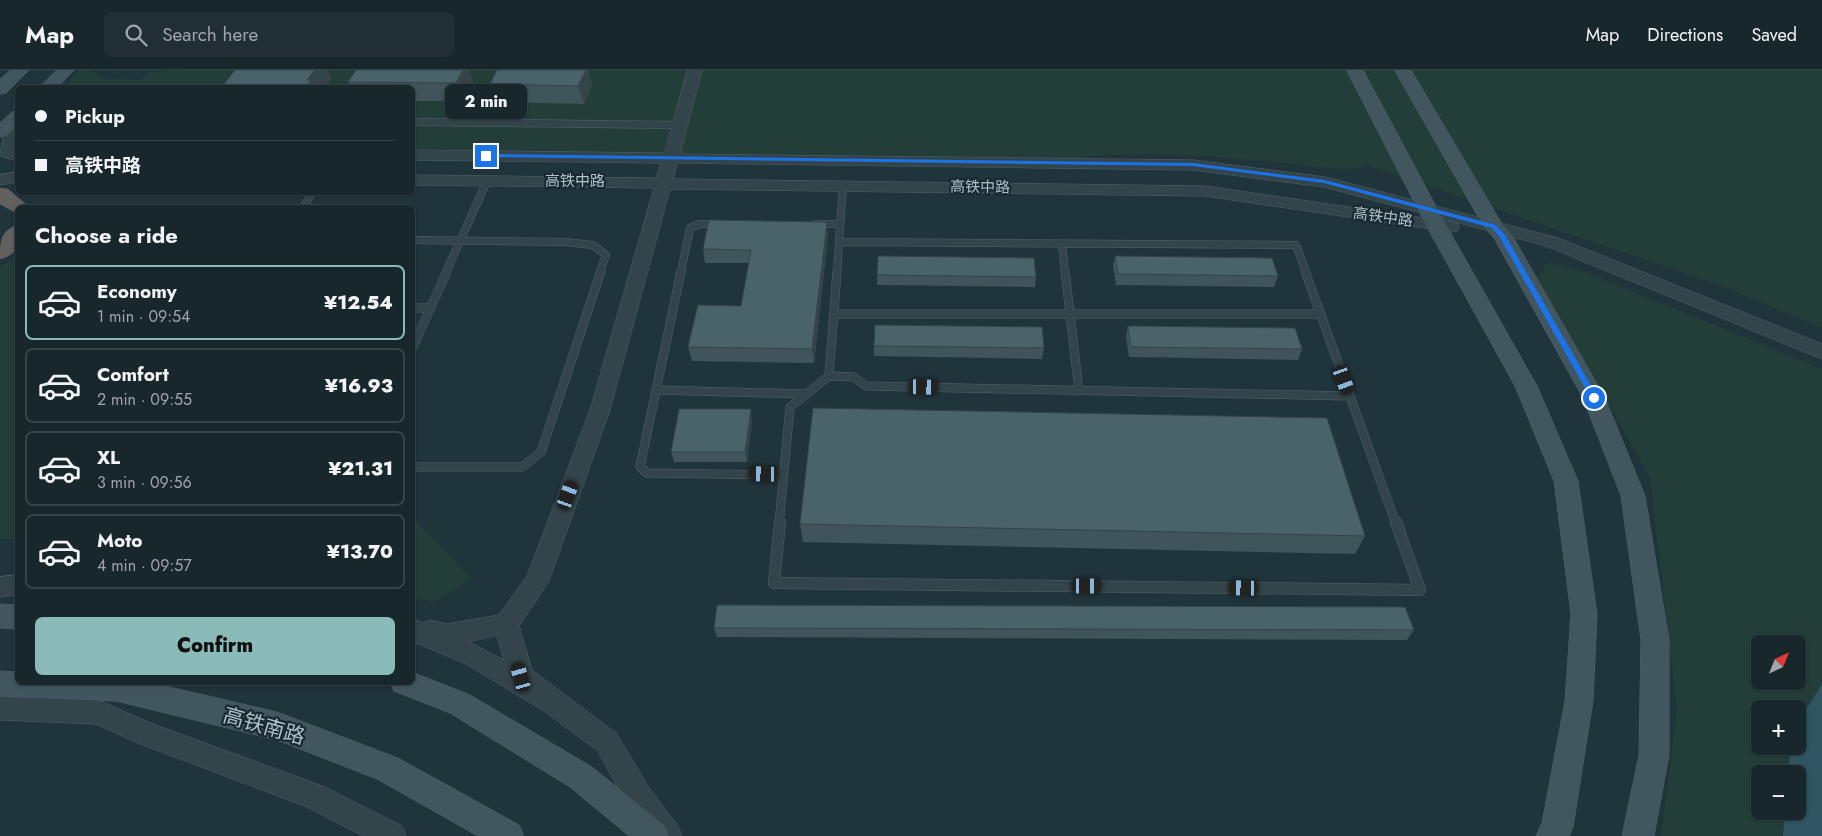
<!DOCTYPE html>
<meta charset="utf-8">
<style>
body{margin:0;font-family:Jost,"Noto Sans SC",sans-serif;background:#212f34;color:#f1f3f6;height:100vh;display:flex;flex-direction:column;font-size:19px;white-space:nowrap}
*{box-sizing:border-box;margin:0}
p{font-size:16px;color:#9fa5a9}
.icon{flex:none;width:28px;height:28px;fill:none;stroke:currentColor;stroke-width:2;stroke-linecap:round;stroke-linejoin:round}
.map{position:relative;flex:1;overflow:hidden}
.details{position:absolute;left:15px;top:135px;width:400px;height:480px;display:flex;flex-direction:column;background:#18272c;border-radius:8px;box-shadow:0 1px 4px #0004,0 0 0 1px #364448}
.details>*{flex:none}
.guide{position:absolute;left:15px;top:15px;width:400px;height:110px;border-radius:8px;box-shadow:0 1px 4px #0004,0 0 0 1px #364448;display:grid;align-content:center;height:110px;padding:0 20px;background:#18272c}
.needle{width:32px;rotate:43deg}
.buttons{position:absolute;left:1751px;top:565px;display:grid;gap:10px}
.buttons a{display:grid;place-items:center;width:55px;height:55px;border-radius:8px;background:#18272c;box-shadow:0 1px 4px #0004,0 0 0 1px #364448;font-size:25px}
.end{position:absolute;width:22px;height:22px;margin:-11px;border:6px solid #1a73e8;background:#fff;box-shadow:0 0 0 2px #fff}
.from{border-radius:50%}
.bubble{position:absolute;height:35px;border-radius:8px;background:#18272c;box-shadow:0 1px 4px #0004,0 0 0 1px #364448;font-size:16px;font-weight:800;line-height:35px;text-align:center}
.car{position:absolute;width:15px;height:30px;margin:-15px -8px;border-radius:6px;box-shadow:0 0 4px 1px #0007;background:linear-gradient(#222 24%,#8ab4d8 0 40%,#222 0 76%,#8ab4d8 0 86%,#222 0)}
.guide b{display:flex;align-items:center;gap:18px;height:48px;font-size:19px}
.guide b+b{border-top:1px solid #364448}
.guide i{width:12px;height:12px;background:#f1f3f6}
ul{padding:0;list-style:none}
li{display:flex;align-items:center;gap:15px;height:75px;margin:0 10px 8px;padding:0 10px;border:2px solid #364448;border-radius:8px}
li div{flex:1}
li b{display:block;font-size:19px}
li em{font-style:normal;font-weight:800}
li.active{border-color:#8bbbb9}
li>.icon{width:45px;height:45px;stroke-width:1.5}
h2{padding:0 20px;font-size:22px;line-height:60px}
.primary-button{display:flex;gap:10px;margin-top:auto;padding:10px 20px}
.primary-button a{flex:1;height:58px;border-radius:8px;background:#8bbbb9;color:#111;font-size:20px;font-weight:800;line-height:58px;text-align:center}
header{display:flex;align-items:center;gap:30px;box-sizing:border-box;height:70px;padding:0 25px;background:#18272c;border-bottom:1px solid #364448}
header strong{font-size:24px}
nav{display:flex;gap:28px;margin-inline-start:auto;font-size:18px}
.search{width:350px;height:45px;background:#212f34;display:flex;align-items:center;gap:12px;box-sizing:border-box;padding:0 18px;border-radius:8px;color:#9fa5a9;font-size:19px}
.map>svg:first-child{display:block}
</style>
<header>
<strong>Map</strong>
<div class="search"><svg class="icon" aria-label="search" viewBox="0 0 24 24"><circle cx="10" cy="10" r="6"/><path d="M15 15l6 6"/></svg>Search here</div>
<nav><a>Map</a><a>Directions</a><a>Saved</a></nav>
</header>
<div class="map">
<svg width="1822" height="766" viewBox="0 0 1822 766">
<rect width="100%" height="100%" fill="#20343b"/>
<path fill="#233e38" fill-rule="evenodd" d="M80,0H91L106,9L141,10L149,2L179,0H1822V258L1720,215L1366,95L1350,100C1256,90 1163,77 1069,89L413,79L412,18H62Z
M17,187V469H0V196Z
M1548,192L1585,202L1822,299V766H1661L1677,639L1650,406L1536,208ZM1760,574H1798V611H1760ZM1760,639H1798V676H1760ZM1760,704H1798V741H1760Z
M413,447L472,509L434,532L413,528Z"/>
<path fill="#305562" d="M1822,614V766H1783L1785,741H1798V704H1788L1791,676H1798V653Z"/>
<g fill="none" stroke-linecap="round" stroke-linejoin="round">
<g stroke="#516369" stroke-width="8">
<path id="service-far2" d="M412,52L679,55
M303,138L312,122
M816,154H840
M412,170L565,172L593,175L606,185L600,202
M839,172L1296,175L1306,202
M839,172L843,115
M1062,174L1065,202
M446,202L487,111
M681,202L690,158L700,154H720
M837,202L839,172"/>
</g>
<g stroke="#516369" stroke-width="9">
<path id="service-far1" d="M681,201L640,397L647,403L784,405
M1065,201L1079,321
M1305,201L1396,454
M412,238H431
M834,244H1321
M412,279L447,201
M829,306L854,307L866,316L1350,326
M657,320L805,324
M412,397H522L541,382L601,201
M779,454L790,337L829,306L837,201"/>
</g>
<g stroke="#516369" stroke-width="12">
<path id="service" d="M780,452L774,513L1420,520L1396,452"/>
</g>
<g stroke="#516369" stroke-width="1">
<path id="tertiary" d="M688,0H702L680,84L1193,90L1325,107L1558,168L1822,274V289L1546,176L1324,117L1193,100L677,93L673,109L1205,116L1451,152L1457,153L1460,157L1457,161L1451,162L1205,126L670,119L610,340L549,511L519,556L532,600L616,663L649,718L678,756L682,766H651L629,738L598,681L544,641L466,594L412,571V548L423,553L430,550L447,554L499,545L527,506L590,340L654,118L412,115V105L656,108L661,93L412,90V80L664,83ZM497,566L504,590L469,572Z
M14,43L18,44V73L14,80L18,81V91L0,86L6,48Z
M18,102V112L0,115V105Z
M18,505V525L0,527V507Z
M0,626L98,630L153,654L325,717L402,756L406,766H363L307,737L138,673L96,654L0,650Z"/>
</g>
<g stroke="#516369" stroke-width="1">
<path id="secondary" d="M11,0H29L6,23L0,24V10Z
M57,0H74L57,18H39Z
M1347,0H1363L1446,155L1537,316L1578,411L1597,544L1593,631L1573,757L1569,766H1536L1542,753L1565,631L1571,544L1554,411L1515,316L1426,155Z
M1395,0H1411L1502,154L1512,165L1605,328L1645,426L1669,570V685L1654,766H1622L1639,685L1641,570L1621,426L1583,328L1494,168L1484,157Z
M18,41V56L6,66L0,67V53L12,42Z
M0,534L18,535V559L0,558Z
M0,601L18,602V612H148L277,642L398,688L519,755L524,766H478L377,709L277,670L116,631L0,627Z
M412,602L470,625L592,697L664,755L669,766H629L570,717L450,643L394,621L390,612H412Z"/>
</g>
<g stroke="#3e5056" stroke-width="1">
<path id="trunk" d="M0,118L8,119L30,138H18V144L0,134Z
M18,155C18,173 20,184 0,189C0,174 0,160 18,155Z"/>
</g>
<use href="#service-far2" stroke="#33454b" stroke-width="7"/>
<use href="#service-far1" stroke="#33454b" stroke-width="8"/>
<use href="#service" stroke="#33454b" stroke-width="11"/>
<use href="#tertiary" fill="#33454b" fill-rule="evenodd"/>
<use href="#secondary" fill="#41565f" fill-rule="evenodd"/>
<use href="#trunk" fill="#62605e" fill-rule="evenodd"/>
</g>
<path fill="#40545b" d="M356,0H469L473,12L463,31H412V18H351L348,12Z
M497,0H588L592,15L584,34L496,32L490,14Z
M828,165L814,293L692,291L688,277L741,236L749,193H705L703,179Z
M1115,186L1278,206L1274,217L1116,215L1113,196Z
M877,205L1036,207L1035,217L877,215Z
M1128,256L1302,279L1298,290L1129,287L1126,267Z
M874,276L1044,278L1042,289L874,286Z
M752,350L747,392H674L671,382Z
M800,454L1365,466L1355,484L803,472Z
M714,558L1414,560L1407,570L717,567Z"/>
<path fill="#34454a" d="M315,0H328L332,7L324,18H306L307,10Z
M463,0H469L473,12L463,31L456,13Z
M586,0H588L592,15L584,34L578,16Z
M827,152L828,165L814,293L812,279Z
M751,339L752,350L747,392L745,382Z"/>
<path fill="#4a626a" stroke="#34454a" d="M235,0H315L307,10H311L306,18H221Z
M356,0H463L456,13L348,12Z
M497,0H586L578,16L490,14Z
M709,150L827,152L812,279L688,277L698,235L741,236L751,180L703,179Z
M878,186L1034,188L1036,207L877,205Z
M1115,186L1272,188L1278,206L1118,204Z
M875,255L1042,257L1044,278L874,276Z
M1128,256L1295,258L1302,279L1131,277Z
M813,338L1327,348L1365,466L800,454Z
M679,339H751L745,382H671Z
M717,535L1405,537L1414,560L714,558Z"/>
<path fill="#1a73e8" d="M486,84L1193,93L1325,110L1496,155L1505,165L1598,328L1592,330L1499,166L1492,158L1324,113L1193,96L484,87Z"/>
<g text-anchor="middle" stroke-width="4.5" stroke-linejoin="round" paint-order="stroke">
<g font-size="15" fill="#aec0c8" stroke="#192a30">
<text x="575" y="116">高铁中路</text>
<text transform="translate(980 117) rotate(1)" y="5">高铁中路</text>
<text transform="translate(1383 147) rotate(8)" y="5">高铁中路</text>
</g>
<g font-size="21" fill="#aec0c8" stroke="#192a30">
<text transform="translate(264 656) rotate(16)" y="7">高铁南路</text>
</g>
</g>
</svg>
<div class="buttons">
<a><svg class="needle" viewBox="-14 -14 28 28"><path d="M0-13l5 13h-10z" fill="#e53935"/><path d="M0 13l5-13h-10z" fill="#9fa5a9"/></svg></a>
<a>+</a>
<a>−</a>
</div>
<i class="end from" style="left:1594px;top:328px"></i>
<i class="end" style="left:486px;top:86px"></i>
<div class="bubble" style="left:445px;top:14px;width:82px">2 min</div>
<i class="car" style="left:1344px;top:310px;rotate:160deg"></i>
<i class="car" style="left:924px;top:317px;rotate:91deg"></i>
<i class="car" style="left:764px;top:404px;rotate:271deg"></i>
<i class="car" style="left:568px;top:425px;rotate:20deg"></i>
<i class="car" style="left:1087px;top:516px;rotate:90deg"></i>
<i class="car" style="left:1244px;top:518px;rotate:271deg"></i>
<i class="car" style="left:521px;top:607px;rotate:344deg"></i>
<div class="guide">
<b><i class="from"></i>Pickup</b>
<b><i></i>高铁中路</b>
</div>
<section class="details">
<h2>Choose a ride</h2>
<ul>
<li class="active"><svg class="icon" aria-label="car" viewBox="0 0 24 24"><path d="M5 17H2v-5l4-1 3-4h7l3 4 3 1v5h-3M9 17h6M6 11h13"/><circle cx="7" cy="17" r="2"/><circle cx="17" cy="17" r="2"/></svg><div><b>Economy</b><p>1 min · 09:54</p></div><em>¥12.54</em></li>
<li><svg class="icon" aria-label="car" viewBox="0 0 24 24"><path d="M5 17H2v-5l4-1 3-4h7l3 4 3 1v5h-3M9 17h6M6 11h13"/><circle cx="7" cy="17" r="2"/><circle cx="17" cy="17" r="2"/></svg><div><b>Comfort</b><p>2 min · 09:55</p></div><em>¥16.93</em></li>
<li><svg class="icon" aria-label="car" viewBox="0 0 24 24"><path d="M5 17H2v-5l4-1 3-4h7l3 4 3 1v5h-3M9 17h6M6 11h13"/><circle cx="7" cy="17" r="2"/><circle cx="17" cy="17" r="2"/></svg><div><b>XL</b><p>3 min · 09:56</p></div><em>¥21.31</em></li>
<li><svg class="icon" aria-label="car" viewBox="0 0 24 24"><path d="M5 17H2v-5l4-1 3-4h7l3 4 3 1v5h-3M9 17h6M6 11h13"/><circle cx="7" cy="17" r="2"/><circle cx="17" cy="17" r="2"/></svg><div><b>Moto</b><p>4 min · 09:57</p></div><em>¥13.70</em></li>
</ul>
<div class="primary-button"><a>Confirm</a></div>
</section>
</div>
